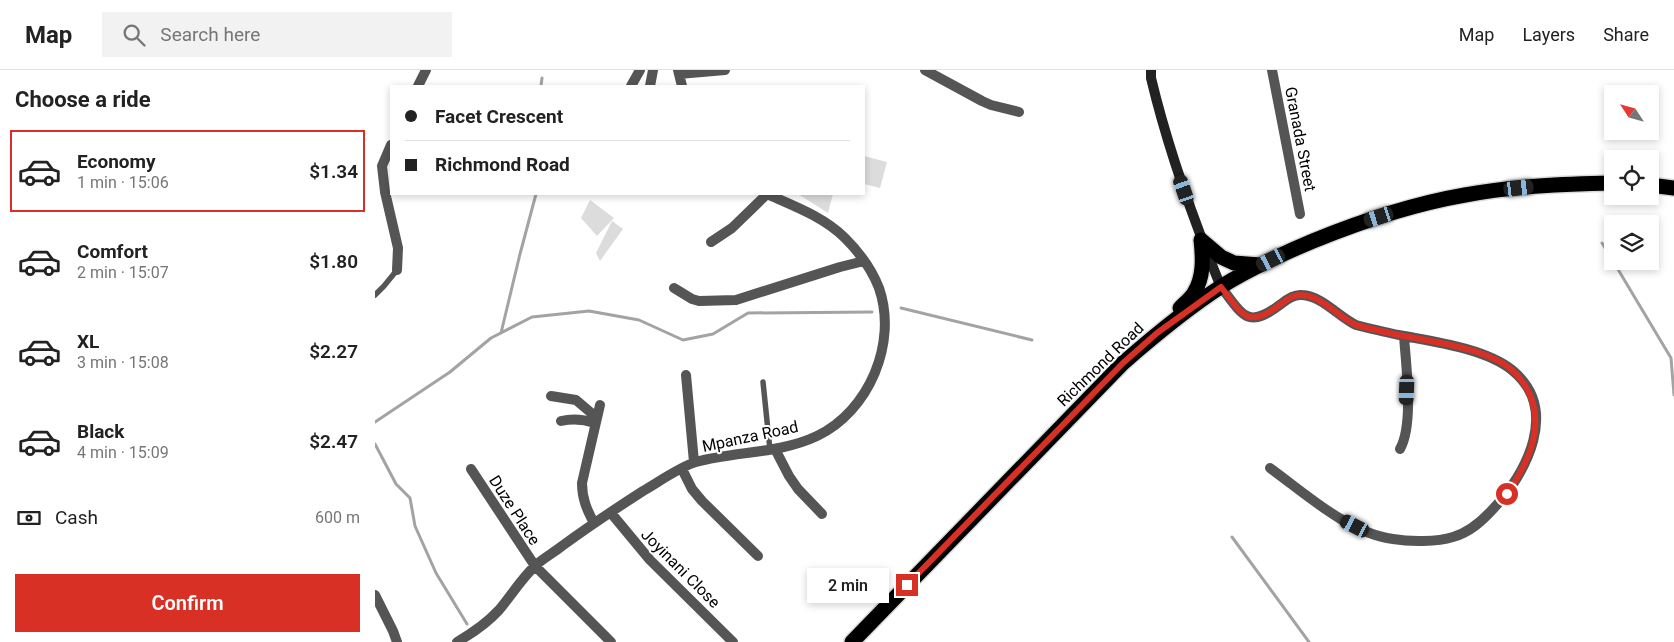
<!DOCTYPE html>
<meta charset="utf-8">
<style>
body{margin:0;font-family:Roboto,sans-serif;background:#f2f2f2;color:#222;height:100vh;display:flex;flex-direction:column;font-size:19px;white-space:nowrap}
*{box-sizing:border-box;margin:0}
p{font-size:16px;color:#767676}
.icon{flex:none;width:28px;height:28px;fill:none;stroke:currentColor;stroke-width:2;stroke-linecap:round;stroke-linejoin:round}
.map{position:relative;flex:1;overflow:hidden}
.side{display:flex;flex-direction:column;background:#fff;width:375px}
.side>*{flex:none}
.top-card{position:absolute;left:15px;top:15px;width:475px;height:110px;border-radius:0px;box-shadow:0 2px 8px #0003;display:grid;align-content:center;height:110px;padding:0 15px;background:#fff}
.needle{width:32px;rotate:306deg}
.controls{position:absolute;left:1229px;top:15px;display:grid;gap:10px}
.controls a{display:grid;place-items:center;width:55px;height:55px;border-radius:0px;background:#fff;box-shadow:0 2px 8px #0003;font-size:25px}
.end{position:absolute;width:22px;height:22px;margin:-11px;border:6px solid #d93025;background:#fff;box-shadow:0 0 0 2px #fff}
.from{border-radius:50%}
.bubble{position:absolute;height:35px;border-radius:0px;background:#fff;box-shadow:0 2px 8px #0003;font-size:16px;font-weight:600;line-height:35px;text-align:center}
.car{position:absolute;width:15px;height:30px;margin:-15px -8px;border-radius:6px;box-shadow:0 0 4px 1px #0007;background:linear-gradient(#222 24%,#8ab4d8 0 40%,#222 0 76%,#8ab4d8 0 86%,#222 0)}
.top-card b{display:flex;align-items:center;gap:18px;height:48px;font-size:19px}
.top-card b+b{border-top:1px solid #e0e0e0}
.top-card i{width:12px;height:12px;background:#222}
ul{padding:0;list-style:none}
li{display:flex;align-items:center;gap:15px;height:82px;margin:0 10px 8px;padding:0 5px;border:2px solid transparent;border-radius:0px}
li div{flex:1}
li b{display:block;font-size:19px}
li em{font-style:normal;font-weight:600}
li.active{border-color:#d93025}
li>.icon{width:45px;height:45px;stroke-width:1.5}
h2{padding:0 15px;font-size:22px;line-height:60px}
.pay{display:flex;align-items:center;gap:12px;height:55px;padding:0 15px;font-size:19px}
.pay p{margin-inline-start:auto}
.primary-button{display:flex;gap:10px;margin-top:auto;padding:10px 15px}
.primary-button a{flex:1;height:58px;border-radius:0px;background:#d93025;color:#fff;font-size:20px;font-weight:600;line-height:58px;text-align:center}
header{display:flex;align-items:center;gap:30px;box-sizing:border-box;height:70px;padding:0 25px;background:#fff;border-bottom:1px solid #e0e0e0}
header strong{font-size:24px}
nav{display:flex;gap:28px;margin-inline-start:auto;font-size:18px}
.search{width:350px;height:45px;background:#f2f2f2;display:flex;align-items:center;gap:12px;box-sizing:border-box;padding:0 18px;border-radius:0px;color:#767676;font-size:19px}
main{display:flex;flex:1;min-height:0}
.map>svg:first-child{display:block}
</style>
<header>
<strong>Map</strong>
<div class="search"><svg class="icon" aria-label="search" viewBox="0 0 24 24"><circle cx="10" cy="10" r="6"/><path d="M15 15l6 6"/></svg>Search here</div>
<nav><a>Map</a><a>Layers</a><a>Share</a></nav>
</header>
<main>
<section class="side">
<h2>Choose a ride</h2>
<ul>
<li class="active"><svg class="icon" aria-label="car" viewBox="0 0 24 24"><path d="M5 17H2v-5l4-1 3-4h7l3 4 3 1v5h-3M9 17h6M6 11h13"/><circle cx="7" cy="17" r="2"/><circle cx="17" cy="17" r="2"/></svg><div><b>Economy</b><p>1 min · 15:06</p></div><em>$1.34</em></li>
<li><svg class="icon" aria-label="car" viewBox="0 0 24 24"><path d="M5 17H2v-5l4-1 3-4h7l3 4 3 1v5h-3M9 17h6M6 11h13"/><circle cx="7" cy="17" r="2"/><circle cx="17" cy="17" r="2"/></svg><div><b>Comfort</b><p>2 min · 15:07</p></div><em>$1.80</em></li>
<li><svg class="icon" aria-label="car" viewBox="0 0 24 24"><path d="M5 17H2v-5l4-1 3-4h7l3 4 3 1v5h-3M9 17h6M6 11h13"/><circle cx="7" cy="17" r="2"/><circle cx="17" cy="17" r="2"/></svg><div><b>XL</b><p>3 min · 15:08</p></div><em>$2.27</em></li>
<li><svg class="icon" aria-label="car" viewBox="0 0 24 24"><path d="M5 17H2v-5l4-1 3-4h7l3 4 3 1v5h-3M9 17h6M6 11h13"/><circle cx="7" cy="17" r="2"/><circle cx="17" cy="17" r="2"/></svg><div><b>Black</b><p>4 min · 15:09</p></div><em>$2.47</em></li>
</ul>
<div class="pay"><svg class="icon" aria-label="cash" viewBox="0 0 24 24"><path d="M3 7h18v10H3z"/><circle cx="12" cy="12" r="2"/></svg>Cash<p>600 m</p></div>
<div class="primary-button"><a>Confirm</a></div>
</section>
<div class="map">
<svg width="1299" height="572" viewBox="0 0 1299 572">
<rect width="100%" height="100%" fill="#fff"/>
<path fill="#dcdcdc" d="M489,86L512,92L505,118L489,114Z
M423,124H458L453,143Z
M215,130L239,148L222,166L206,148Z
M237,151L248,159L225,191L221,183Z"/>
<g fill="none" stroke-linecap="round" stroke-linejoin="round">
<path stroke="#a3a3a3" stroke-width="3" d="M166,16L167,8
M1227,173L1238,191
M1238,191L1296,288L1299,325
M526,238L657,270
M126,263L145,184L161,124
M0,352L75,302L116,268L157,247L214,241L264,250L308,270L338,264L373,243L497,242
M0,374L21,414L35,428L40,456L61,503L92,554
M857,467L934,572"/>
<g stroke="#dbdbdb" stroke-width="18">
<path id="highway" d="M1275,115L1299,118
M826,170L846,187L859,193L885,195
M805,238C810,233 816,228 819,223C829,207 828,188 826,170
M477,572L748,293C779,266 811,239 847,216C876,198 907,184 938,171C987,151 1038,134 1090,125C1139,116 1188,114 1238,113"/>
</g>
<path stroke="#555" stroke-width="5.5" d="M0,225L9,216L22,200
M388,312L395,380"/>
<path stroke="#555" stroke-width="10" d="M303,0L307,16
M550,0L607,31L616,35L644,42
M897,0L925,144
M304,4L350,0
M43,16L51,0
M256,16L265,0
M275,16L278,0
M16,75L7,96L10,122L23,178L22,200
M336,172L357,158L392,124
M846,217C868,245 872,260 906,234C912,229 919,224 927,225C947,226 964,247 981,255C997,259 1013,263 1029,266C1061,272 1111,279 1137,300C1185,339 1152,403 1118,439C1107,451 1095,462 1078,467C1062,472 1035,472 1018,469C973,463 931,424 895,398
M299,218L317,229L324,231L361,230L465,197L489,191
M311,305L319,392
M176,326L201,330L221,347
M186,351C198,348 208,349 220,353
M400,379L414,406L423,419L447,444
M1025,379C1039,354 1031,296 1029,266
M96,399L160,496L236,572
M307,399L317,419L327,431L383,486
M236,443L275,490L358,572
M219,453C212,440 207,429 207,413L225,335
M0,525L18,561L22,572
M82,572C96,564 112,553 124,540C136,526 146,509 160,496C167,489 178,483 187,476C213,457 240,439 268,421C282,413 306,396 321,392C361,381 404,384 442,366C494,341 523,273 504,218C497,200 484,182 470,168C449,147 419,136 392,124"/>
<path stroke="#222" stroke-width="10" d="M776,0V8C793,79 818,149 846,217"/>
<use href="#highway" stroke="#000" stroke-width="15"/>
</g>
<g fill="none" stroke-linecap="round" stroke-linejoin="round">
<path stroke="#d93025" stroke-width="6" d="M532,515L748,293L782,263L846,217C868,245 872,260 906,234C912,229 919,224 927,225C947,226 963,247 981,255C997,259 1013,263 1029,266C1060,272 1114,279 1138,301C1146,308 1151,316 1155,325C1170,360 1151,396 1132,424"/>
</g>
<g text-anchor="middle" stroke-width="4" stroke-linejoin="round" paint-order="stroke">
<g font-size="16" fill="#000" stroke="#fff">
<text transform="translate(926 69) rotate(79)" y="6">Granada Street</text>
<text transform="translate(725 294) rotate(-44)" y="6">Richmond Road</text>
<text transform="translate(375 366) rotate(-12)" y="6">Mpanza Road</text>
<text transform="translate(140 440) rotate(57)" y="6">Duze Place</text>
<text transform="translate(306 498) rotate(45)" y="6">Joyinani Close</text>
</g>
</g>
</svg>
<div class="controls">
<a><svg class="needle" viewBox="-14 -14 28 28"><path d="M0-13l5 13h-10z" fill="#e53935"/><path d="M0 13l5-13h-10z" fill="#767676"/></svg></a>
<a><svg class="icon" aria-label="locate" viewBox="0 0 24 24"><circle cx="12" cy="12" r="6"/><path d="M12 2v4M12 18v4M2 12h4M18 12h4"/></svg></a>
<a><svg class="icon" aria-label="layers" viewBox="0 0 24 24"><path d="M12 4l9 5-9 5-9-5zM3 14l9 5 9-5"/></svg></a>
</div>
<i class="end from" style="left:1132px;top:424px"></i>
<i class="end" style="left:532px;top:515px"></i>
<div class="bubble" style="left:432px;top:498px;width:82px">2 min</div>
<i class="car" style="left:1144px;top:118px;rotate:83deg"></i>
<i class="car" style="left:809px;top:120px;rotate:341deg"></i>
<i class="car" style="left:1004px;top:147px;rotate:252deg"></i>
<i class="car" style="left:896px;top:190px;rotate:243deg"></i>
<i class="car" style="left:1032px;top:320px;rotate:182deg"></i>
<i class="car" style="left:980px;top:456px;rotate:297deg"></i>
<div class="top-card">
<b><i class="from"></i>Facet Crescent</b>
<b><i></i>Richmond Road</b>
</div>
</div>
</main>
